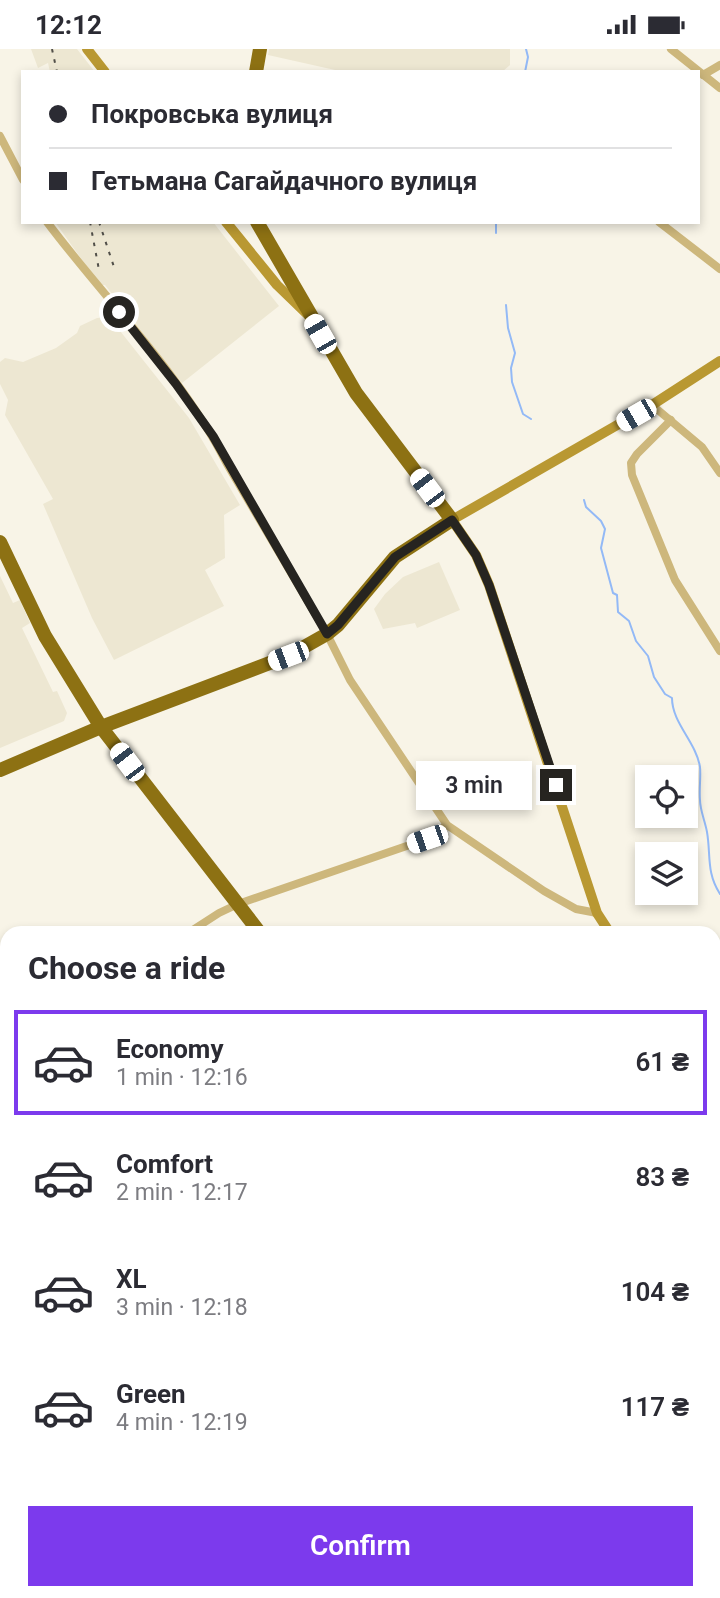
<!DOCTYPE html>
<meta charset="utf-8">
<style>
body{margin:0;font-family:Roboto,sans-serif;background:#f7f7f7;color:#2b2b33;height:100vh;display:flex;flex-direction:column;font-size:26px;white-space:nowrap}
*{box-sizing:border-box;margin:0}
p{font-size:23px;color:#7c7c81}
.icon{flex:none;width:38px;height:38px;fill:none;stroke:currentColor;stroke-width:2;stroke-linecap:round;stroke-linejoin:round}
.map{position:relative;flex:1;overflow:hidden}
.panel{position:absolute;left:0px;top:877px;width:721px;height:674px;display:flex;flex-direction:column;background:#fff;border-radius:21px 21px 0 0;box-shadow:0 4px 10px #0003}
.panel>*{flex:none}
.hud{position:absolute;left:21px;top:21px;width:679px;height:154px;border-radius:0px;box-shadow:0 4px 10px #0003;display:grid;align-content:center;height:154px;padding:0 28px;background:#fff}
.tools{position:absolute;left:635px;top:716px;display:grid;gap:14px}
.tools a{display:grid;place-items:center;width:63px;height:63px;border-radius:0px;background:#fff;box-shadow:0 4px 10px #0003;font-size:35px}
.end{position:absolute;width:32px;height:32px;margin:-16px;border:9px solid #262420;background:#fff;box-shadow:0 0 0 4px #fff}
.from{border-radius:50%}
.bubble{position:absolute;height:49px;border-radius:0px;background:#fff;box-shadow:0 4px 10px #0003;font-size:23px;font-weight:600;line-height:49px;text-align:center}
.car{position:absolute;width:21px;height:42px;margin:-21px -10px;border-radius:9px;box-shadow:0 0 5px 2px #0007;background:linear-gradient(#fff 24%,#345 0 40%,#fff 0 76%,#345 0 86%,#fff 0)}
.hud b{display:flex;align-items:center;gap:24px;height:66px;font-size:26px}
.hud b+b{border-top:2px solid #e1e1e2}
.hud i{width:18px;height:18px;background:#2b2b33}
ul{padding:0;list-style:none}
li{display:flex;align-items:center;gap:21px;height:105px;margin:0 14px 10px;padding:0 14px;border:4px solid transparent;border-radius:0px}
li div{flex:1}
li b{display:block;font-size:26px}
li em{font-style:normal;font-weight:600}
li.current{border-color:#7c3aed}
li>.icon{width:63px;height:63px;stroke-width:1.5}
h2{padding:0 28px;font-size:32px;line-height:84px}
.action{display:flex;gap:14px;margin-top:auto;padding:14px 28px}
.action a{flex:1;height:80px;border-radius:0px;background:#7c3aed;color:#fff;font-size:28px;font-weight:600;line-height:80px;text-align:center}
.status{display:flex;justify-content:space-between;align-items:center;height:49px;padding:0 35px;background:#fff;direction:ltr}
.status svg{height:19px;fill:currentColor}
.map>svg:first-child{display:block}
</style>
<div class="status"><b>12:12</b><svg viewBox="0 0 49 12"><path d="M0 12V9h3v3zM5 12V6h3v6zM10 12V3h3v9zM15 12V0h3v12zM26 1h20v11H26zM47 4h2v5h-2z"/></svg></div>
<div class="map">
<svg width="720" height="1549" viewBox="0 0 720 1549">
<rect width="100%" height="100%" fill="#f8f4e7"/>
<path fill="#ede7d2" d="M31,0H77L95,23H50L48,14L38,19Z
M269,0H510V16L502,23H344L268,6Z
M55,173H213L279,257L182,334L105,236H100Z
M109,268L189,369L240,456L224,466L225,509L205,521L224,557L114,611L92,569L43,455L53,450L5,366L8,351L0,335V313L5,309L23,313L56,299L77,284L80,277L97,269Z
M439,513L460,561L417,579L415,574L383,580L374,560L385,545L403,528Z
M0,527L13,554L20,551L30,574L22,579L53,643L57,642L67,664L64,672L0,699Z"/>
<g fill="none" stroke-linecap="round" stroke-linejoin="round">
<path stroke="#93b9f6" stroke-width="2" d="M525,23L528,8L526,0
M496,184V173
M506,256L508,279L515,304L511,319L512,333L523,365L531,370
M584,451L586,458L601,472L605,480L601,499L613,544L617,546L618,563L629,572L636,592L648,607L654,628L665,645L672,649C672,674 696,693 700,718C701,728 699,740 700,751C700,761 705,772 707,783C711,806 706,823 720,845"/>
<path stroke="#cdb77c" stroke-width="8" d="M671,0L720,39
M703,26L720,16
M0,87L23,131
M47,173C107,253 182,325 227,415L327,585L350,631L447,776L544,842L576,860L597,864
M659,173L720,220
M652,356L702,398L720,424
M671,371L637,405L631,414L632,426L675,531L720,602
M188,884L219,864L238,855L427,790L447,776
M0,904L7,912
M0,1159L7,1151
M0,1361L7,1354
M26,1549L31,1544"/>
<path stroke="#b99832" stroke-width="10" d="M87,0L105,23
M226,173L277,236L308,266
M610,884L597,864L489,536L476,506L452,471L652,356L720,312
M714,957L720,961
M714,1094L720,1085
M0,1289L7,1292
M361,1544L368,1549
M416,1549L419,1544"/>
<path stroke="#8d7113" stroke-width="14" d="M256,23L260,0
M0,493L45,587L101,678L260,884
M0,721L101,678L288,607L327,585L338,576L395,508L452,471L356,344L257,173
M714,1247L720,1250"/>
<path stroke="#514f49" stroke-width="2" stroke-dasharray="3.5 7" stroke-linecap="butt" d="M52,0L57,23
M90,173L99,221
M99,173L115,221"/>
</g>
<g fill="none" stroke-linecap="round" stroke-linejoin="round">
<path stroke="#262420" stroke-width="9" d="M119,263L176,335L213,387L327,585L338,576L395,508L452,471L476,506L489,536L556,736"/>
</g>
</svg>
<div class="tools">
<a><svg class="icon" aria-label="locate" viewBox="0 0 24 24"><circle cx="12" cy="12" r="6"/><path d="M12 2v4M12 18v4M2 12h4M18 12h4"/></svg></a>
<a><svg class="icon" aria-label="layers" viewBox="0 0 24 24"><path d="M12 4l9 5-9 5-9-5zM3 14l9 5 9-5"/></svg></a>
</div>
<i class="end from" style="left:119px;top:263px"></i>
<i class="end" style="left:556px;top:736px"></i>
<div class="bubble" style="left:416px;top:712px;width:116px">3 min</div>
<i class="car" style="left:320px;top:285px;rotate:330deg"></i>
<i class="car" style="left:636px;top:366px;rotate:240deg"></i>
<i class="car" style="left:427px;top:439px;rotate:323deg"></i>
<i class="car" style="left:288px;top:607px;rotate:249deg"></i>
<i class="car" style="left:127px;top:713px;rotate:323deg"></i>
<i class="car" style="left:427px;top:790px;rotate:251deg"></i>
<div class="hud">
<b><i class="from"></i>Покровська вулиця</b>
<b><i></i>Гетьмана Сагайдачного вулиця</b>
</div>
<section class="panel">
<h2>Choose a ride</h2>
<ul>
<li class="current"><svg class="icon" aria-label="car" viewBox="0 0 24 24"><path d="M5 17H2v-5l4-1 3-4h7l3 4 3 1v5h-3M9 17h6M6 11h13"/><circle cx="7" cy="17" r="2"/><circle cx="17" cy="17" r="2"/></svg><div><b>Economy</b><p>1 min · 12:16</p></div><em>61 ₴</em></li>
<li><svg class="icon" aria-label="car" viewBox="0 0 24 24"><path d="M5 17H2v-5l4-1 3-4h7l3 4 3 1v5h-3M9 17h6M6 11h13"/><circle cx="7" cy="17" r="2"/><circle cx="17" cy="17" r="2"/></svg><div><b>Comfort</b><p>2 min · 12:17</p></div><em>83 ₴</em></li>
<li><svg class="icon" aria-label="car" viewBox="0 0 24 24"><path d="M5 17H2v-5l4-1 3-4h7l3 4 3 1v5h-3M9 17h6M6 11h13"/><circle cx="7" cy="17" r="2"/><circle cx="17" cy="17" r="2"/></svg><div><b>XL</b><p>3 min · 12:18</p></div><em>104 ₴</em></li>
<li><svg class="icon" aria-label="car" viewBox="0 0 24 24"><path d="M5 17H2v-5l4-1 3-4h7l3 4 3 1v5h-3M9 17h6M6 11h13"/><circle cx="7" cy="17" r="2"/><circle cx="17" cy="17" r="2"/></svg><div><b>Green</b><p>4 min · 12:19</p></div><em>117 ₴</em></li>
</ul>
<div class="action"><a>Confirm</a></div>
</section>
</div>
